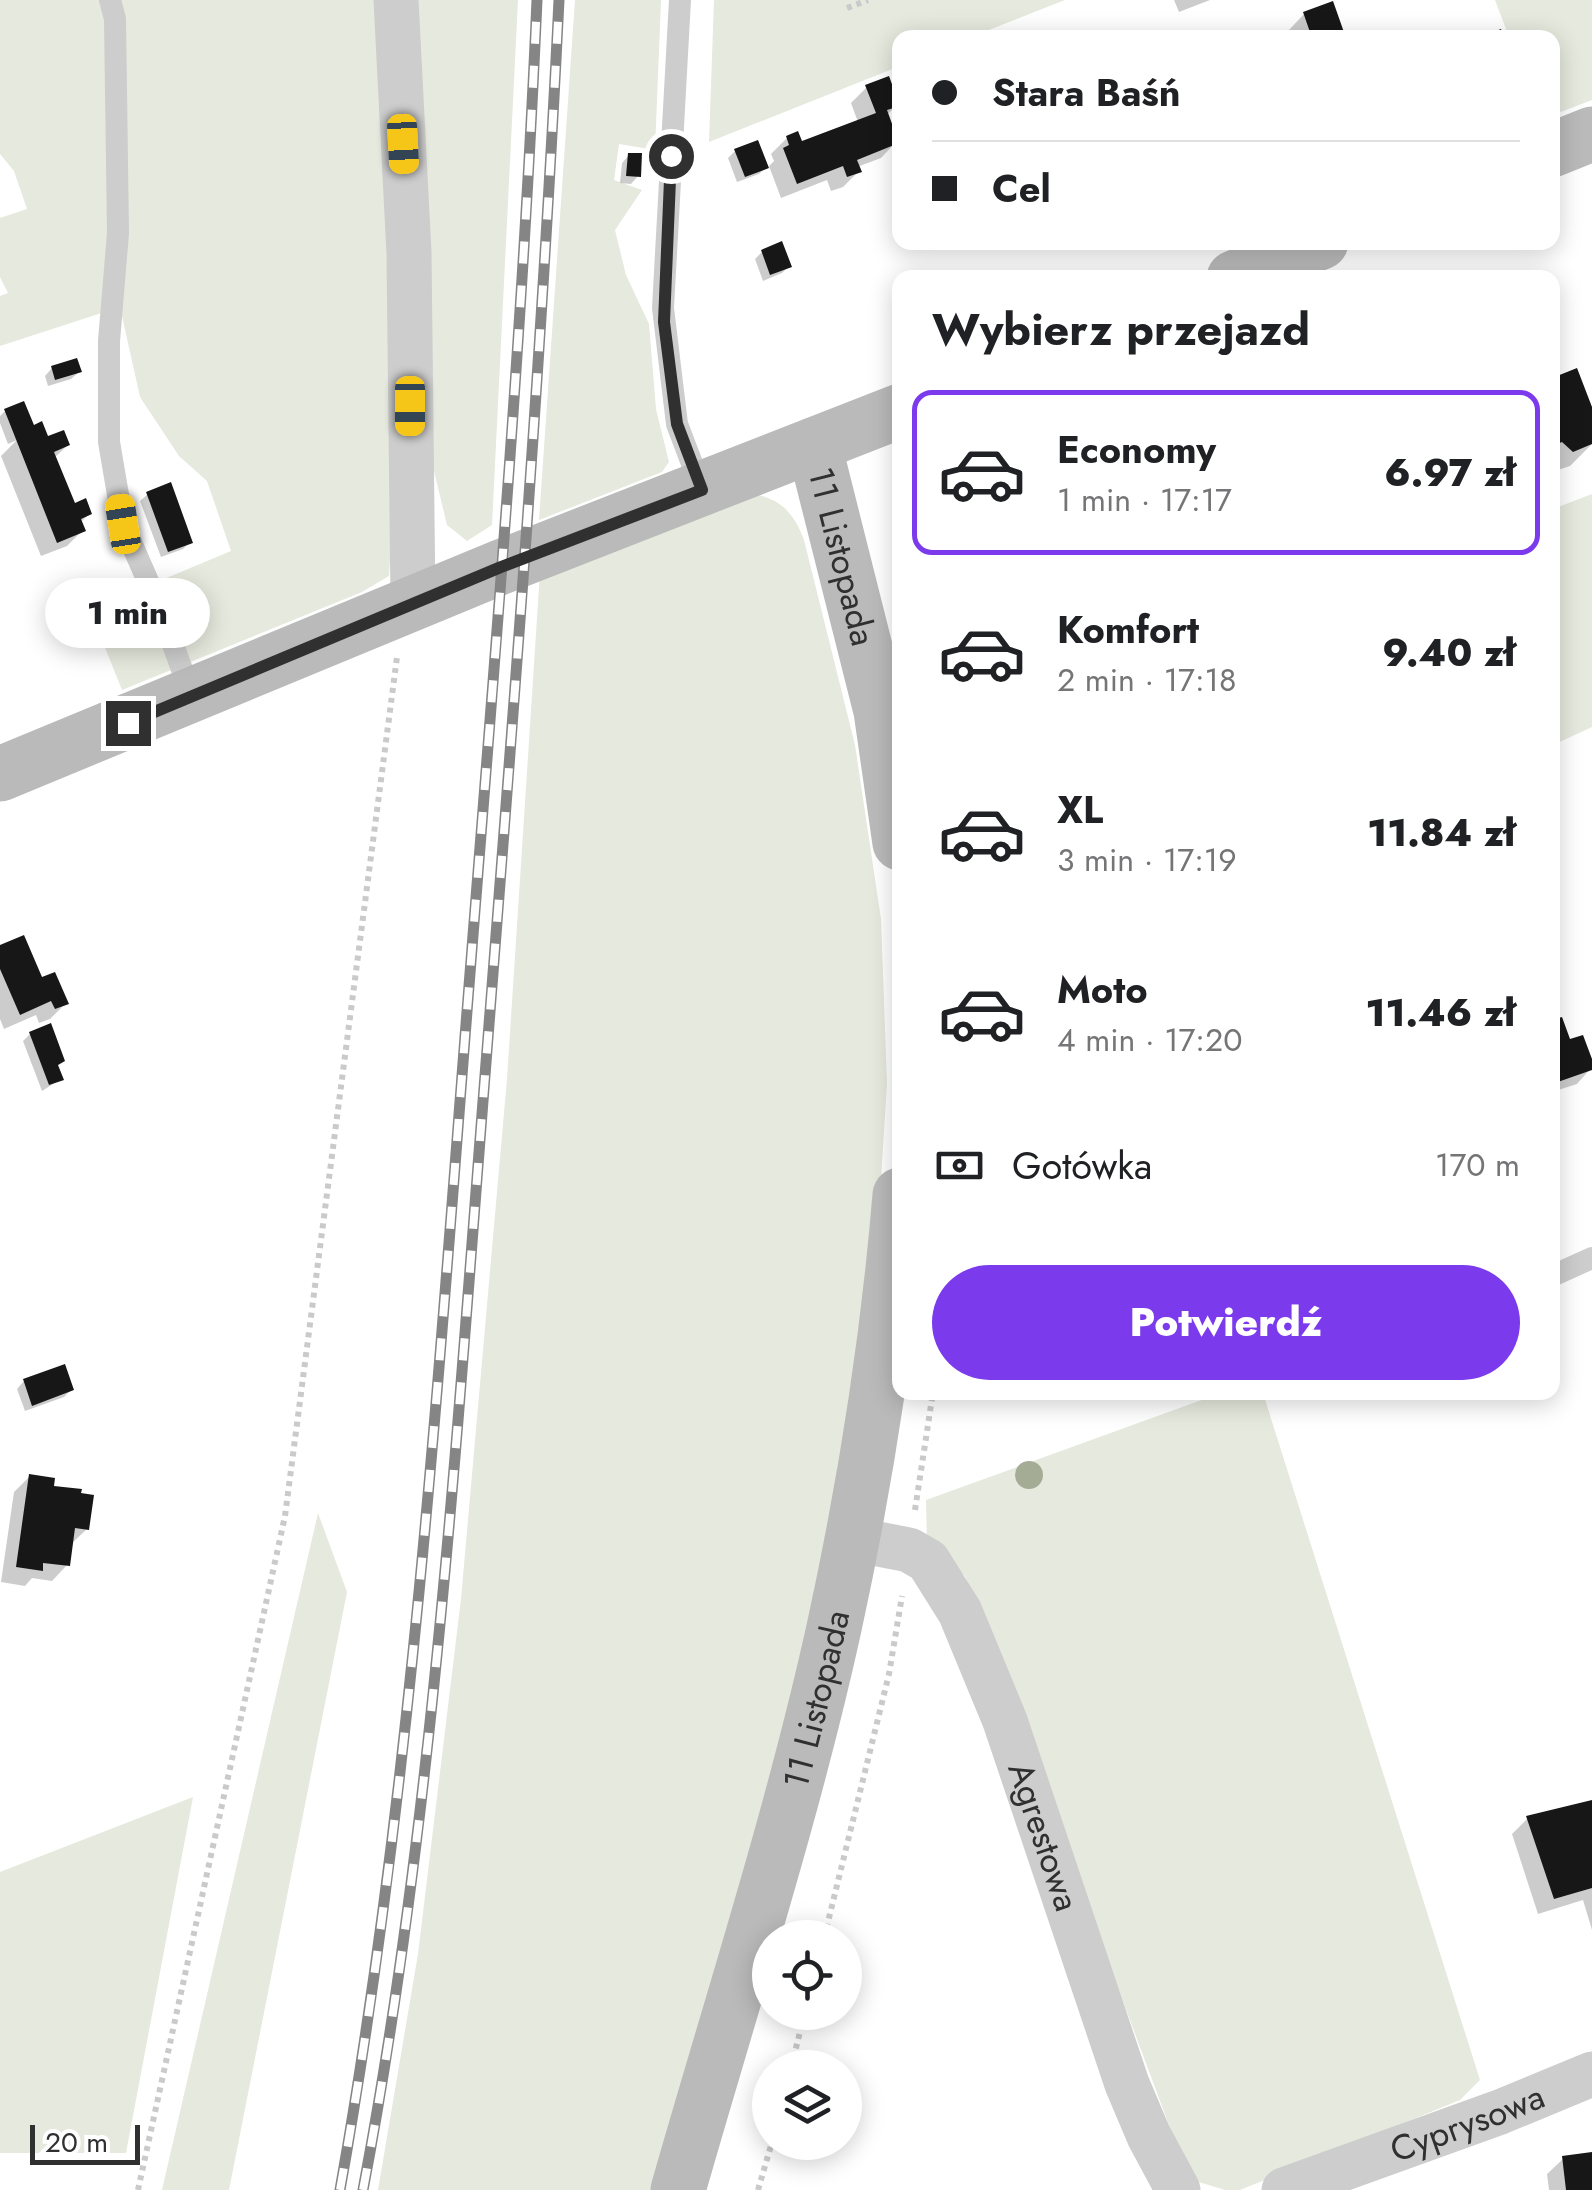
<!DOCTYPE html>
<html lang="pl">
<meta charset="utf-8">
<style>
body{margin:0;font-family:Jost,sans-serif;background:#f2f2f2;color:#202124;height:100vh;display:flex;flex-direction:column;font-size:38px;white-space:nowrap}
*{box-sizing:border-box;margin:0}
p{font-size:32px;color:#757577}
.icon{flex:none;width:55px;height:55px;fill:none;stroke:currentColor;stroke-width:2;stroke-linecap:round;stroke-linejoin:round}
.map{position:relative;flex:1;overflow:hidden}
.side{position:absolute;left:892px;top:270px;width:668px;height:1130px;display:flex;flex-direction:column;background:#fff;border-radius:20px;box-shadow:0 5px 25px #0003}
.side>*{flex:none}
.hud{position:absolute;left:892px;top:30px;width:668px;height:220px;border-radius:20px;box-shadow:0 5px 25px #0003;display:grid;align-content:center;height:220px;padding:0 40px;background:#fff}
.controls{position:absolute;left:752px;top:1920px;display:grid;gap:20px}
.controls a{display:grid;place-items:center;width:110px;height:110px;border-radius:50%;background:#fff;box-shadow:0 5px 25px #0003;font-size:50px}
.scale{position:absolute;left:30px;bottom:25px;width:110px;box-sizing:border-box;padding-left:10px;border:5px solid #303030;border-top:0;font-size:28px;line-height:35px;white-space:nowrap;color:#303030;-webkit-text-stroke:8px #fff;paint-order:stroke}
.end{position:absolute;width:45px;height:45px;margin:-22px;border:12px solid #303030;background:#fff;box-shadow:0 0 0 5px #fff}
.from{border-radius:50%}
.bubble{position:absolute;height:70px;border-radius:35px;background:#fff;box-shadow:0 5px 25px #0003;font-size:32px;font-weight:800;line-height:70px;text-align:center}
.car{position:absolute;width:30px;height:60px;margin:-30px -15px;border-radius:12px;box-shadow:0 0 8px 2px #0007;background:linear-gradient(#f5c518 24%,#345 0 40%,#f5c518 0 76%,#345 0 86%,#f5c518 0)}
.hud b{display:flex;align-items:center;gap:35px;height:95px;font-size:38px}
.hud b+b{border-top:2px solid #e0e0e0}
.hud i{width:25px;height:25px;background:#202124}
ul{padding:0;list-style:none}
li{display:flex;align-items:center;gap:30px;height:165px;margin:0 20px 15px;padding:0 20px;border:5px solid transparent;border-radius:20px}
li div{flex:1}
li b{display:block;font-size:38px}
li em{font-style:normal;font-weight:800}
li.active{border-color:#7c3aed}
li>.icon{width:90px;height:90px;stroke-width:1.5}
h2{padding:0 40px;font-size:45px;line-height:120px}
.pay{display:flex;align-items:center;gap:25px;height:110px;padding:0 40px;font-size:38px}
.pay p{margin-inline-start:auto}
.action{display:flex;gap:20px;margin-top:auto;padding:20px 40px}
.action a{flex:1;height:115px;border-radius:60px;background:#7c3aed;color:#fff;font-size:40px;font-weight:800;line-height:115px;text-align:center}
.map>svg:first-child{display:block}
</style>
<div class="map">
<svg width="1592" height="2190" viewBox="0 0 1592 2190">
<rect width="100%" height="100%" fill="#fff"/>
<path fill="#e6e9dd" d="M0,0H518L492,525L467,541L447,525L433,467L398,438L389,576L362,592L122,690L90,610L231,551L207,481L179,456L140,397L120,307L0,346V296L8,293L0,277V218L27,209L14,171L0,154Z
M575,0H661L655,150L619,144L614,180L642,190L615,230L626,275L649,324L656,409L669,462L662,472L539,520Z
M714,0H1065L971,37L900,38V66L709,142Z
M1495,0H1592V100L1553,115L1552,38L1509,37Z
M747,493C778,497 793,510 804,540L855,745L881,919L887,1084L878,1226L815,1617L657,2190H378L418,1954L461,1599L507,1079L540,572Z
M1592,494V727L1553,745V509Z
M1221,1393H1263L1480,2080L1460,2100L1240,2190H1225L1189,2179L965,1576L927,1545L926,1500Z
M318,1513L347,1592L229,2190H162Z
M193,1797L126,2153H0V1872Z"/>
<path fill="#0003" d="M1174,0H1210L1179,12Z
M1304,14L1344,38H1291L1289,30Z
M867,87L897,105L886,116L896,142L881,158L857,167L859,171L843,187L831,191L827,180L781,198L769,166L774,161L771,154L787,138L801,144L858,122L851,103Z
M735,151L766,167L759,174L737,182L728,158Z
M629,155L638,176L631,184L620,183L622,163Z
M762,252L789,266L782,273L763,281L755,259Z
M52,368L79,372L71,379L48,386L45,376Z
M1552,380L1592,413V444L1570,466L1552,472Z
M5,411L47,439L68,445L54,458L73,507L89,514L80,523L83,530L67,546L41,556L1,456L17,440L8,444L0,423V416Z
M148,494L190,542L183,549L161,557L140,501Z
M0,948L66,1003L50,1019L39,1023L36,1015L4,1029L0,1019Z
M1552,1023L1592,1067L1577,1084L1552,1092Z
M30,1034L62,1061L56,1067L61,1079L42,1091L23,1041Z
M24,1381L71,1390L64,1397L25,1411L17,1389Z
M29,1477L51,1488L87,1529L70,1545L67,1565L52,1581L32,1578L25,1586L1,1582L14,1492Z
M1592,1802V1930L1583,1900L1538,1914L1512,1834L1527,1819Z
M1592,2154V2190H1549L1547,2174L1563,2159Z"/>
<path fill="#171717" d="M1333,1L1346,38H1312L1303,12Z
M1501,29L1504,38H1481V37Z
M889,76L900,106L887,110L899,143L857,160L862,172L847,177L843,166L797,184L783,148L789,145L786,136L798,131L802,141L876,113L865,85Z
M758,140L769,168L745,177L734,149Z
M628,153H642L641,177L626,176Z
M782,241L792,267L770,275L761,250Z
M77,358L82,372L55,380L51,366Z
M1577,368L1592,407V444L1573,452L1562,442L1552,446V378Z
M24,401L34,425L42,421L48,436L64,430L70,445L54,452L75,503L86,498L92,514L81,519L86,531L57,543L4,409Z
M171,482L193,543L168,552L146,492Z
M24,935L42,977L55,972L69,1004L55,1009L51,1001L20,1015L0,969V945Z
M1562,1017L1570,1039L1583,1035L1592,1059V1070L1552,1084V1020Z
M51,1023L65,1061L58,1065L64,1080L49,1085L29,1032Z
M65,1364L74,1390L32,1406L23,1379Z
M29,1474L55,1478L54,1486L82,1489L81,1493L94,1495L89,1530L75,1528L70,1566L43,1563V1571L16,1567Z
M1592,1800V1888L1554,1899L1526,1816Z
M1592,2152V2190H1566L1562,2156Z"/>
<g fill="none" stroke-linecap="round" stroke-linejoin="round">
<path stroke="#cacaca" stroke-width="6" stroke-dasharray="5 5" stroke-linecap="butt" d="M847,8L868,0
M899,481L900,485
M915,1510L933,1392
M824,1938L889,1674L902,1596
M791,2068L805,2012
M138,2190L285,1516L397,657
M758,2190L772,2142"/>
<path stroke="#cdcdcd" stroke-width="22" d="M110,0L115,19L118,233L109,341V442L123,524L160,609L192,697
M680,0L663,308L677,424L702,490
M1552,1276L1592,1258"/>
<g stroke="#cdcdcd" stroke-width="45">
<path d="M396,0L409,253L413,603"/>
<path id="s1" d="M852,1539L909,1550L928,1561L960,1612L1005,1721L1127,2084L1149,2136L1178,2190"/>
<path id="s2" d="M1284,2190L1500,2112L1592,2074"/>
</g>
<g stroke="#bababa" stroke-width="55">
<path d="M1552,150L1592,134"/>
<path d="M1234,278L1321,242"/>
<path id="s3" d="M814,445L881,711L900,843"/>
<path d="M0,774L501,567L900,411"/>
<path id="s4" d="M678,2190C731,2004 792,1818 834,1628C865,1486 888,1340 900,1195"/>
</g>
<g stroke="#858585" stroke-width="11">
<path id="rail" d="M340,2190C408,1808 435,1423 465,1037C492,691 522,346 537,0
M363,2190C430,1835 454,1473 482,1114C511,743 541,372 559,0"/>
</g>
<use href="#rail" stroke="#fff" stroke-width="8" stroke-dasharray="22" stroke-linecap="butt"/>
</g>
<circle fill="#a5ac96" cx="1029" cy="1475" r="14"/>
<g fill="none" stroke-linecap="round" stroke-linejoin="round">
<path stroke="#303030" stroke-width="12" d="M128,723L501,567L702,490L677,424L664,322L671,156"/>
</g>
<g text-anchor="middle" stroke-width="10" stroke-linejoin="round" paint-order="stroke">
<g font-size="35" fill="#303030" stroke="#fff">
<text dy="12" stroke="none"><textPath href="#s3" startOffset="115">11 Listopada</textPath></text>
<text dy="12" stroke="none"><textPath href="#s4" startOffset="510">11 Listopada</textPath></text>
<text dy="12" stroke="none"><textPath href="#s1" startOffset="380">Agrestowa</textPath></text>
<text dy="12" stroke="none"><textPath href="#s2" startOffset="195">Cyprysowa</textPath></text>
</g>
</g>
</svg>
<div class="controls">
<a><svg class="icon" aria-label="locate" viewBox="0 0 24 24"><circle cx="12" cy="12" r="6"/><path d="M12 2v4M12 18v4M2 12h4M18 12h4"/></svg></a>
<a><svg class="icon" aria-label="layers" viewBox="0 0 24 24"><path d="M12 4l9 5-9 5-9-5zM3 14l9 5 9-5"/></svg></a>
</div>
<div class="scale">20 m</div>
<i class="end from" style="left:671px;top:156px"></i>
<i class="end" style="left:128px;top:723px"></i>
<div class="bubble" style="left:45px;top:578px;width:165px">1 min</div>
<i class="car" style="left:403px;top:144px;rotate:177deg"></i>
<i class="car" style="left:410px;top:406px;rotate:180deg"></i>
<i class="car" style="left:123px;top:524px;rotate:351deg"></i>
<div class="hud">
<b><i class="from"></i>Stara Baśń</b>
<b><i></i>Cel</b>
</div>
<section class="side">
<h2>Wybierz przejazd</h2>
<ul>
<li class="active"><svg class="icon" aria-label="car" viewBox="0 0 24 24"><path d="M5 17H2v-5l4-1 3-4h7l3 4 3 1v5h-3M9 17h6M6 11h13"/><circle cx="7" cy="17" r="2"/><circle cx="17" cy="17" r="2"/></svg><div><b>Economy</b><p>1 min · 17:17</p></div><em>6.97 zł</em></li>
<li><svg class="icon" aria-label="car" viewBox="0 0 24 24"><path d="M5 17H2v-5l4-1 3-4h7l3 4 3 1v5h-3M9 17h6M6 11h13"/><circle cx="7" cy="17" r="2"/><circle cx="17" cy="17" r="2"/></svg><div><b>Komfort</b><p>2 min · 17:18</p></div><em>9.40 zł</em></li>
<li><svg class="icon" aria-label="car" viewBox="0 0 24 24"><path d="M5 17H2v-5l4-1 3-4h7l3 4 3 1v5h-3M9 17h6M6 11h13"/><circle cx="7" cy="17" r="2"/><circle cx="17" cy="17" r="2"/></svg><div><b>XL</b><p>3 min · 17:19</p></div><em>11.84 zł</em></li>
<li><svg class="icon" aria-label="car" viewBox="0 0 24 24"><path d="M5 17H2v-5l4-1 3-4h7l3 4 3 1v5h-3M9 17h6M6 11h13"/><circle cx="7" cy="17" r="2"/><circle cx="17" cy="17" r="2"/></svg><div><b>Moto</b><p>4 min · 17:20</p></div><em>11.46 zł</em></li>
</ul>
<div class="pay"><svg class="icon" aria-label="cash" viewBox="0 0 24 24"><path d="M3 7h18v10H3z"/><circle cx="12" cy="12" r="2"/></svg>Gotówka<p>170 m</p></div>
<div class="action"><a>Potwierdź</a></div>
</section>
</div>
